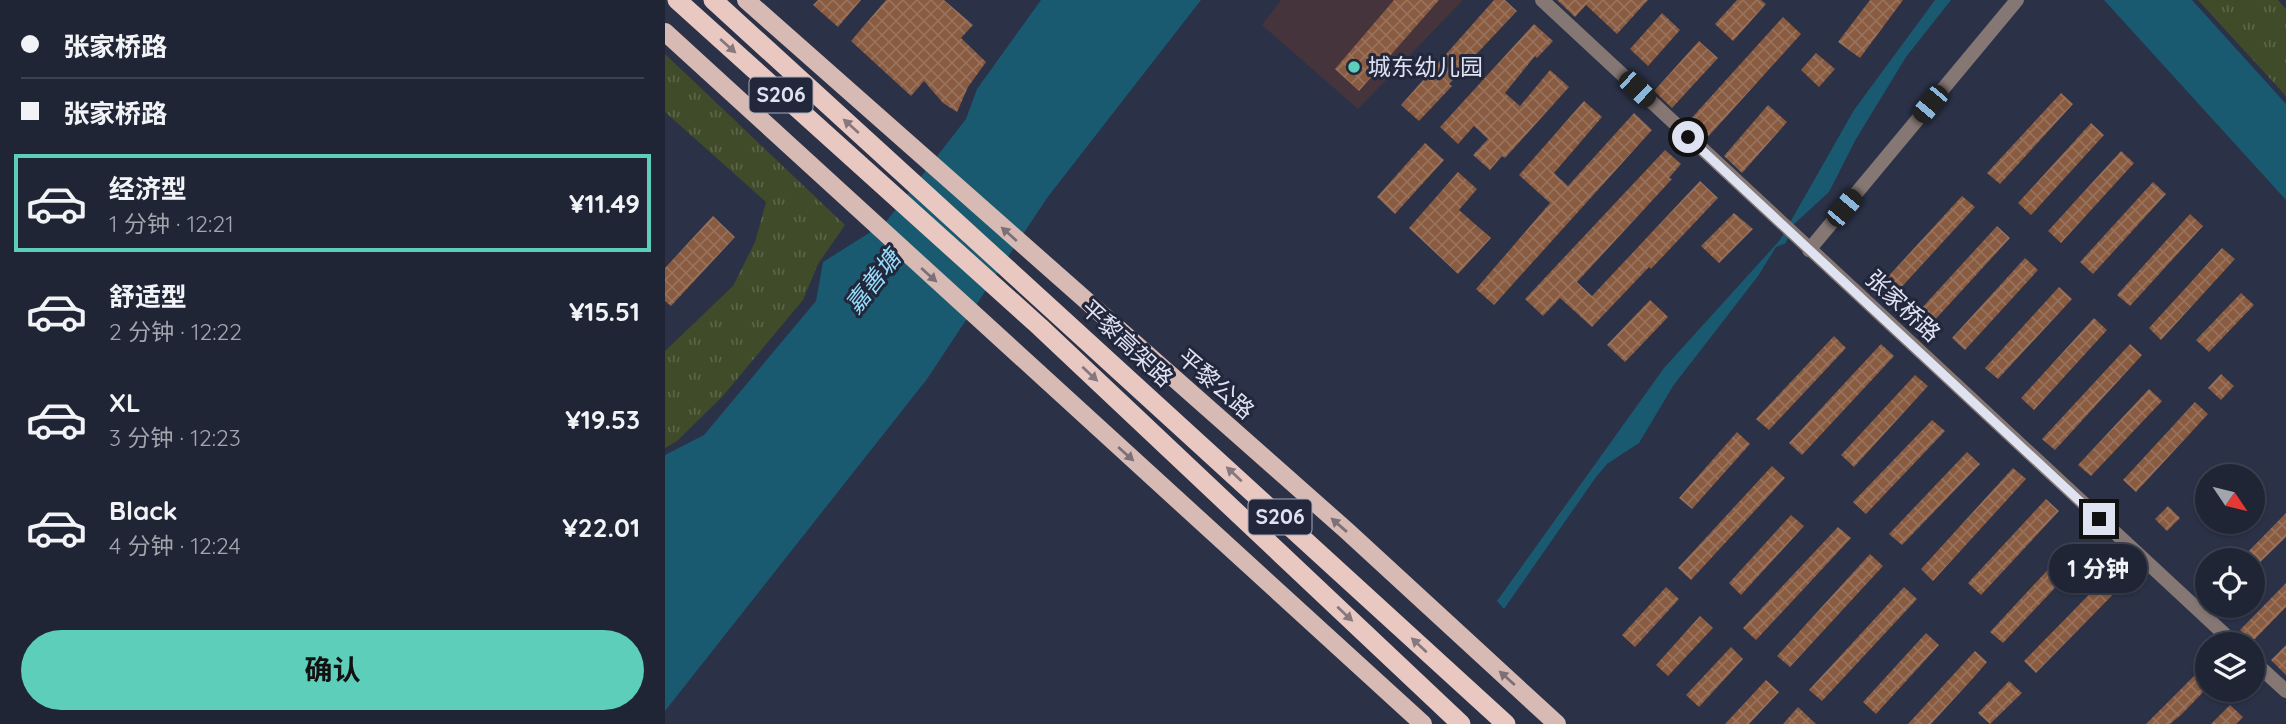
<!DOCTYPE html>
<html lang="zh">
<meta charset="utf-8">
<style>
body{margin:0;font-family:Quicksand,"Noto Sans SC",sans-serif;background:#2d3141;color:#f1f3f6;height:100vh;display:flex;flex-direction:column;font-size:26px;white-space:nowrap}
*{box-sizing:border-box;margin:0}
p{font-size:23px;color:#a2a5ad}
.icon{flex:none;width:38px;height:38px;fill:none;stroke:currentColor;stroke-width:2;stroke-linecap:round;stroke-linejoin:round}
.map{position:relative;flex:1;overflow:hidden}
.drawer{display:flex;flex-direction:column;background:#202535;width:665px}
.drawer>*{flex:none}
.hud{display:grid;align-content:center;height:154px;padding:0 21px;background:#202535}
.needle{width:46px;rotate:125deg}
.fabs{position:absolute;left:1530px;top:464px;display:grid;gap:14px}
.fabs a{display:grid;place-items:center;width:70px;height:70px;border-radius:50%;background:#202535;box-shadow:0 2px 5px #0004,0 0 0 2px #3d4250;font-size:35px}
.end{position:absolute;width:32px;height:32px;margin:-16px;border:9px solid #dfe3f1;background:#111;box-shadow:0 0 0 4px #111}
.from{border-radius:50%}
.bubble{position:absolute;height:49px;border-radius:24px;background:#202535;box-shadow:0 2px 5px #0004,0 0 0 2px #3d4250;font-size:23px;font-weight:700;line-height:49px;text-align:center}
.car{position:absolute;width:21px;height:42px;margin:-21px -10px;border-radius:9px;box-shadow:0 0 5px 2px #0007;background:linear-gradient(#222 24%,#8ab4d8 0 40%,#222 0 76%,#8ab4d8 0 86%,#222 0)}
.hud b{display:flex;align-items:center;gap:24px;height:66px;font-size:26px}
.hud b+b{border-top:2px solid #3d4250}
.hud i{width:18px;height:18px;background:#f1f3f6}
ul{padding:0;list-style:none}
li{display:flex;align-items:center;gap:21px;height:98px;margin:0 14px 10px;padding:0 7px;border:4px solid transparent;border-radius:0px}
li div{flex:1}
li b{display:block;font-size:26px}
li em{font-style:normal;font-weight:700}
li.current{border-color:#5cceba}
li>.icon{width:63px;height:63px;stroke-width:1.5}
.primary-button{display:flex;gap:14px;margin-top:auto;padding:14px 21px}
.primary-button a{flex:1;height:80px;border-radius:42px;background:#5cceba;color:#111;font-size:28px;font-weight:700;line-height:80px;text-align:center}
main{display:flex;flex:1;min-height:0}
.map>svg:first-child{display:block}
</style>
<main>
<section class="drawer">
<div class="hud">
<b><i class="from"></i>张家桥路</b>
<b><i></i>张家桥路</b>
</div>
<ul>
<li class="current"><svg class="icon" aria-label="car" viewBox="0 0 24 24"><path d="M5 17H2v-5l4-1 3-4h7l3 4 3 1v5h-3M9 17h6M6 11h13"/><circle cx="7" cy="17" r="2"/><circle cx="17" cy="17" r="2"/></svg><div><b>经济型</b><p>1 分钟 · 12:21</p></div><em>¥11.49</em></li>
<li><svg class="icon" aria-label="car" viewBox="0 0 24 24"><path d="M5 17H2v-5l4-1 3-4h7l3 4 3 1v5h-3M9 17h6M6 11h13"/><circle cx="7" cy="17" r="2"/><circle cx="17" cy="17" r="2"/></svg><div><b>舒适型</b><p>2 分钟 · 12:22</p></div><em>¥15.51</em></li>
<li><svg class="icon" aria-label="car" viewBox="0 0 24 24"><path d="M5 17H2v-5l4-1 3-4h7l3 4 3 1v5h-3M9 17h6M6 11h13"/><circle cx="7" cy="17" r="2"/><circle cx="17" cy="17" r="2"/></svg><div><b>XL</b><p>3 分钟 · 12:23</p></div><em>¥19.53</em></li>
<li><svg class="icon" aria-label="car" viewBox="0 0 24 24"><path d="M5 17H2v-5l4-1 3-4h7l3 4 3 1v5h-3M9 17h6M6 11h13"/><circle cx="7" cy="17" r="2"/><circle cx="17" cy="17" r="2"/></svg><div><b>Black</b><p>4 分钟 · 12:24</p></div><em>¥22.01</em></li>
</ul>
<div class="primary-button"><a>确认</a></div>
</section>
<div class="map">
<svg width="1621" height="724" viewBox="0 0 1621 724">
<defs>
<pattern id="grass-tufts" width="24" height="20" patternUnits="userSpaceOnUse" patternTransform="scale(1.75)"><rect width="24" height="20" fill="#404b29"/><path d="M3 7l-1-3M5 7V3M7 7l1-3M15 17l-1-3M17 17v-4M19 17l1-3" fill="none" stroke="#5b6548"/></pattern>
<pattern id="building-cross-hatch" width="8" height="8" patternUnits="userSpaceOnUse" patternTransform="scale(1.75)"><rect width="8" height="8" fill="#895b40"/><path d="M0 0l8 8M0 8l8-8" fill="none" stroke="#99725c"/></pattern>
</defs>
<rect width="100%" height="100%" fill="#2b3147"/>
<path fill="#46343c" d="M616,0H798L693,109L597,25Z"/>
<path fill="url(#grass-tufts)" d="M1533,0H1613L1621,9V96Z
M0,54L180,225L153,264L138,300L57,397L12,441L0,448V351L68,286L90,242L101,202L0,112Z"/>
<path fill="#195a70" d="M376,0H536L382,198L262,379L0,711V455L39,435L151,301L158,262L220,223L301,119L312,89Z
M1270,0H1286L1241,57L1191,139L1164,192L1127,226L1121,243L1111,247L1093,276L1008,386L974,443L942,464L931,477L839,609L832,601L999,368L1115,240L1189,110Z
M1439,0H1527L1621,104V200Z"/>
<path fill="url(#building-cross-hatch)" d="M153,0H196L173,27L148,5Z
M221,0H279L308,25L296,38L321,62L303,87L292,112L278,103L259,81L246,96L186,41Z
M729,0H774L694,91L670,69Z
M829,0H840L852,11L802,64L784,84L787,86L754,121L736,105Z
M892,0H983L952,34L921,5L910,17Z
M1072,0H1096L1101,4L1068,41L1050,24Z
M1205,0H1238L1195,58L1173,42Z
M997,13L1015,30L983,66L965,49Z
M1118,17L1136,34L1041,139L1023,122Z
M869,24L888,41L872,58L870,56L840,93L855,106L885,70L904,87L840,158L837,156L825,170L808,155L823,139L809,126L793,144L775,127Z
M1034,41L1053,58L1007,108L989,91Z
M1151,53L1170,69L1154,87L1136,70Z
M1396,93L1408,104L1335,184L1322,173Z
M919,101L937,117L889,173L903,186L969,113L987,130L829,305L811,289L885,203L854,175Z
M1103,105L1122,122L1077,173L1059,156Z
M1426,123L1439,135L1366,215L1353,203Z
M760,143L779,160L730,214L712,197Z
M1000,150L1016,164L1004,178L1007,179L912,282L927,296L1035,181L1053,198L986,269L984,267L927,327L895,298L878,316L860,299Z
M1456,151L1469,163L1396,243L1383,231Z
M793,172L812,189L794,210L826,238L793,274L744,228Z
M1488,182L1501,194L1428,274L1415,262Z
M1297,196L1310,207L1221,304L1208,293Z
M1069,213L1088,229L1054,263L1036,246Z
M1525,214L1538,226L1465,306L1452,295Z
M48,216L70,237L6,306L0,301V268Z
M1332,226L1345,238L1256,335L1243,323Z
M1557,248L1570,259L1496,340L1484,328Z
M1360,258L1373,270L1300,350L1287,338Z
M1394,287L1407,299L1333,379L1320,368Z
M1576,293L1589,305L1544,352L1531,340Z
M985,300L1003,317L960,362L942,345Z
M1429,318L1442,330L1369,410L1356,398Z
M1169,336L1181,348L1104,430L1091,419Z
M1216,344L1229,356L1137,455L1124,443Z
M1465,344L1477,355L1390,450L1377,439Z
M1556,374L1569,386L1556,400L1543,388Z
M1250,375L1263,386L1189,467L1176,455Z
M1484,389L1497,401L1426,476L1413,465Z
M1530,402L1543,414L1471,492L1458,480Z
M1267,420L1280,431L1201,514L1188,502Z
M1072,432L1085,444L1027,509L1014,498Z
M1302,452L1315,464L1237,545L1224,534Z
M1107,466L1120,478L1026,580L1013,568Z
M1348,468L1361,479L1268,581L1256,569Z
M1381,499L1394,511L1316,595L1303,583Z
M1503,506L1515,518L1502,531L1490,519Z
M1621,513V537L1587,570V560H1575Z
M1126,515L1139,526L1076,595L1064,583Z
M1173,527L1186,538L1091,640L1078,628Z
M1403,548L1416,560L1338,643L1325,632Z
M1205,554L1218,566L1125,667L1112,656Z
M1457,561L1469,573L1371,673L1359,661Z
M1621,583V607L1587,642L1575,630Z
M1001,587L1014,599L970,647L957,635Z
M1239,587L1252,599L1157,701L1144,690Z
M1035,616L1048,628L1003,676L991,665Z
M1261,633L1274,645L1211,714L1198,702Z
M1621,645V675L1606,660Z
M1066,647L1078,659L1034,707L1021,695Z
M1310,651L1322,662L1310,676L1266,724H1243Z
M1542,663V688L1517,714L1505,724H1481Z
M1101,680L1114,692L1084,724H1060Z
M1344,681L1357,693L1325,724L1313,713Z
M1565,705L1578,717L1571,724H1546Z
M1133,707L1151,724H1118Z"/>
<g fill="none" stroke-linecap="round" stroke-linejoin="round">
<path stroke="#857773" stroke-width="14" d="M877,0L1570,644
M1144,250L1352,0
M1587,660L1621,691"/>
<path stroke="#d7bab4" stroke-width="18" d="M81,0L681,530L892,724
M0,32L758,724"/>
<path stroke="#e8c8c0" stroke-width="19" d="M12,0L375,327L796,724
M48,0L841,724"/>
</g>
<defs><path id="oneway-solid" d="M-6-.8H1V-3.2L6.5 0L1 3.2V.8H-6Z" transform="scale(1.75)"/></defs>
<g fill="#85787e">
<use href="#oneway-solid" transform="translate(63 46) rotate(42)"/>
<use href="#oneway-solid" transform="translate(186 126) rotate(-138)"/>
<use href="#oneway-solid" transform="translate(425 374) rotate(43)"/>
<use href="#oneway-solid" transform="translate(569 474) rotate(-137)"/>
<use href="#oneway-solid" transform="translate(680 614) rotate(43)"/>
<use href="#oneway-solid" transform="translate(754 645) rotate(-137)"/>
</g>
<g fill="#7c7078">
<use href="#oneway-solid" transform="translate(344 234) rotate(-138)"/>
<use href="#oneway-solid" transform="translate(264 275) rotate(42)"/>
<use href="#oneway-solid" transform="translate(461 454) rotate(42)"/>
<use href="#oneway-solid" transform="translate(674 525) rotate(-139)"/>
<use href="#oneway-solid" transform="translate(842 678) rotate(-138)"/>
</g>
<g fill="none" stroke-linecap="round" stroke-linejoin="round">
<path stroke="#dfe3f1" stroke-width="9" d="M1023,137L1434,519"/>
</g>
<circle fill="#5cceba" stroke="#22273c" stroke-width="2.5" cx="689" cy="67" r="7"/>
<g text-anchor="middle" stroke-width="6" stroke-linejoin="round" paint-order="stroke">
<g fill="#22273c" stroke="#a6abbb" stroke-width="2">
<rect x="84.5" y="77.5" width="63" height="35" rx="5"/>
<rect x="583.5" y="499.5" width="63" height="35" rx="5"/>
</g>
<g font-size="21" font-weight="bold" fill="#dfe3f1">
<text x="116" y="102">S206</text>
<text x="615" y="524">S206</text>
</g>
<g font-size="23" fill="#dfe3f1" stroke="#22273c" text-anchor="start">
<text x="703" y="75">城东幼儿园</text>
</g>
<g font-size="23" fill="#dfe3f1" stroke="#22273c">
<text transform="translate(1238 306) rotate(43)" y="8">张家桥路</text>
<text transform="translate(462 343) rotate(43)" y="8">平黎高架路</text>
<text transform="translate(551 384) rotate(41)" y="8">平黎公路</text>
</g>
<g font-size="24" font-style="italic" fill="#95ddfb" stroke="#22273c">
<text transform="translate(208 282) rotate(-52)" y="8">嘉善塘</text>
</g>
</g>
</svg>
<div class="fabs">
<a><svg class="needle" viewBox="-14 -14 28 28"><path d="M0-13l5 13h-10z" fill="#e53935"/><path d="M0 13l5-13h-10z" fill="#a2a5ad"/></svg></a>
<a><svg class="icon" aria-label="locate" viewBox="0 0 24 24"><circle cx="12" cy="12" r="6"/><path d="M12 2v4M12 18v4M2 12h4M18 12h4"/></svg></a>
<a><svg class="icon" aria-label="layers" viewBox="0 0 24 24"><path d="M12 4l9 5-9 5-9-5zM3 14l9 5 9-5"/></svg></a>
</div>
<i class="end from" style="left:1023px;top:137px"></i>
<i class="end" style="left:1434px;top:519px"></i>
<div class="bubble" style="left:1384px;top:544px;width:98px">1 分钟</div>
<i class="car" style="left:972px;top:89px;rotate:133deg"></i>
<i class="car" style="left:1265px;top:104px;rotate:220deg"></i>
<i class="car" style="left:1179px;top:208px;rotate:40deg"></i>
</div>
</main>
